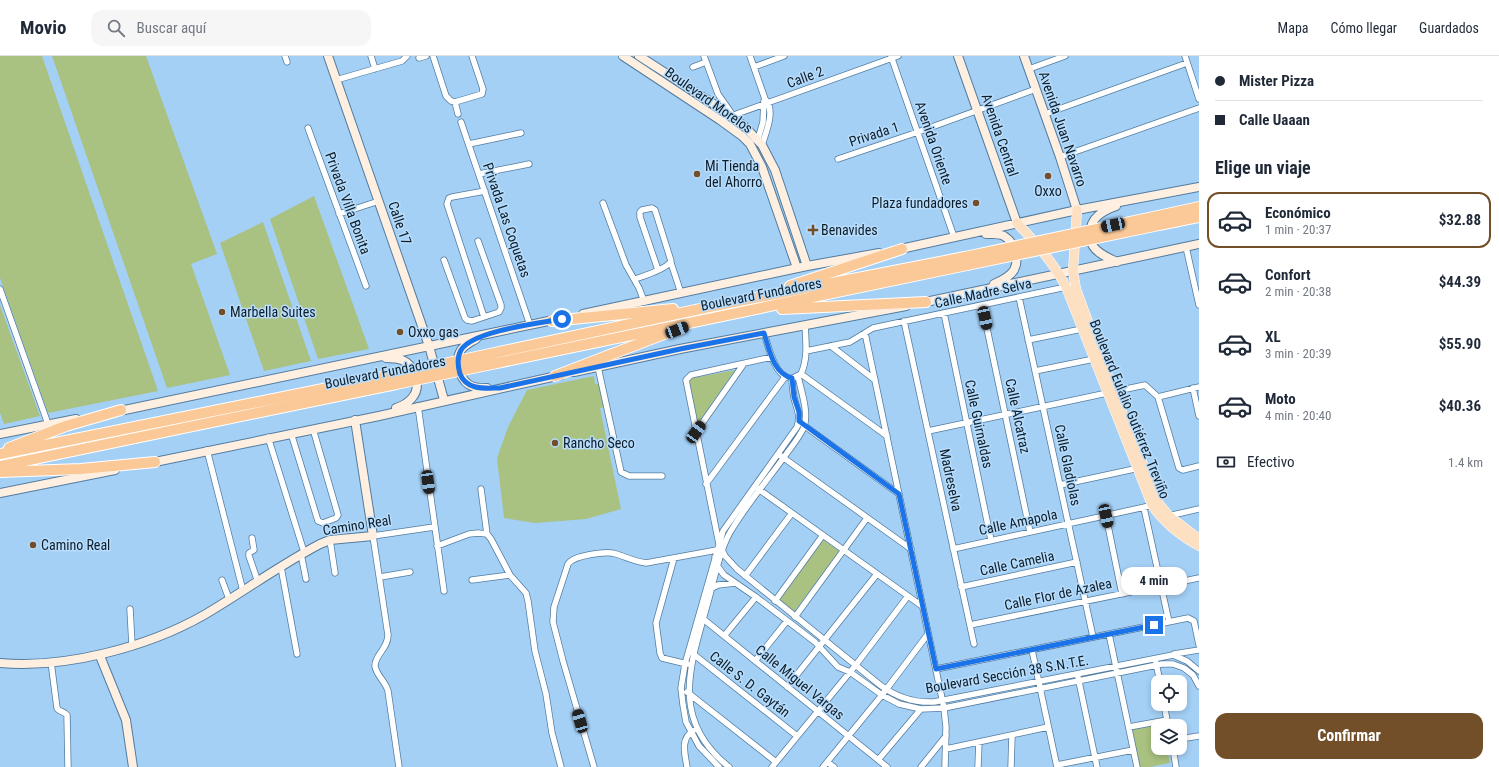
<!DOCTYPE html>
<html lang="es">
<meta charset="utf-8">
<style>
body{margin:0;font-family:"Roboto Condensed",sans-serif;background:#f6f6f7;color:#1f2937;height:100vh;display:flex;flex-direction:column;font-size:15px;white-space:nowrap}
*{box-sizing:border-box;margin:0}
p{font-size:13px;color:#747a83}
.icon{flex:none;width:22px;height:22px;fill:none;stroke:currentColor;stroke-width:2;stroke-linecap:round;stroke-linejoin:round}
.map{position:relative;flex:1;overflow:hidden}
.details{display:flex;flex-direction:column;background:#fff;width:300px}
.details>*{flex:none}
.hud{display:grid;align-content:center;height:88px;padding:0 16px;background:#fff}
.buttons{position:absolute;left:1151px;top:619px;display:grid;gap:8px}
.buttons a{display:grid;place-items:center;width:36px;height:36px;border-radius:8px;background:#fff;box-shadow:0 2px 6px #0003;font-size:20px}
.end{position:absolute;width:18px;height:18px;margin:-9px;border:5px solid #1a73e8;background:#fff;box-shadow:0 0 0 2px #fff}
.from{border-radius:50%}
.bubble{position:absolute;height:28px;border-radius:12px;background:#fff;box-shadow:0 2px 6px #0003;font-size:13px;font-weight:700;line-height:28px;text-align:center}
.car{position:absolute;width:12px;height:24px;margin:-12px -6px;border-radius:5px;box-shadow:0 0 3px 1px #0007;background:linear-gradient(#222 24%,#8ab4d8 0 40%,#222 0 76%,#8ab4d8 0 86%,#222 0)}
.hud b{display:flex;align-items:center;gap:14px;height:38px;font-size:15px}
.hud b+b{border-top:1px solid #e0e1e3}
.hud i{width:10px;height:10px;background:#1f2937}
ul{padding:0;list-style:none}
li{display:flex;align-items:center;gap:12px;height:56px;margin:0 8px 6px;padding:0 8px;border:2px solid transparent;border-radius:12px}
li div{flex:1}
li b{display:block;font-size:15px}
li em{font-style:normal;font-weight:700}
li.selected{border-color:#734f29}
li>.icon{width:36px;height:36px;stroke-width:1.5}
h2{padding:0 16px;font-size:18px;line-height:48px}
.pay{display:flex;align-items:center;gap:10px;height:44px;padding:0 16px;font-size:15px}
.pay p{margin-inline-start:auto}
.action{display:flex;gap:8px;margin-top:auto;padding:8px 16px}
.action a{flex:1;height:46px;border-radius:12px;background:#734f29;color:#fff;font-size:16px;font-weight:700;line-height:46px;text-align:center}
header{display:flex;align-items:center;gap:24px;box-sizing:border-box;height:56px;padding:0 20px;background:#fff;border-bottom:1px solid #e0e1e3}
header strong{font-size:19px}
nav{display:flex;gap:22px;margin-inline-start:auto;font-size:14px}
.search{width:280px;height:36px;background:#f6f6f7;display:flex;align-items:center;gap:10px;box-sizing:border-box;padding:0 14px;border-radius:12px;color:#747a83;font-size:15px}
main{display:flex;flex:1;min-height:0}
.map>svg:first-child{display:block}
</style>
<header>
<strong>Movio</strong>
<div class="search"><svg class="icon" aria-label="search" viewBox="0 0 24 24"><circle cx="10" cy="10" r="6"/><path d="M15 15l6 6"/></svg>Buscar aquí</div>
<nav><a>Mapa</a><a>Cómo llegar</a><a>Guardados</a></nav>
</header>
<main>
<div class="map">
<svg width="1199" height="711" viewBox="0 0 1199 711">
<rect width="100%" height="100%" fill="#a4d0f6"/>
<path fill="#a9c181" d="M0,0H42L158,335L48,357L0,222Z
M52,0H146L217,198L191,208L230,319L167,332Z
M314,140L369,293L318,303L270,163Z
M263,166L311,305L264,315L220,187Z
M0,249L40,360L4,368L0,357Z
M735,314L698,367L688,323Z
M594,320L595,328H600L605,351L600,352L621,453L586,463L535,467L504,462L497,402L508,371L527,334Z
M822,483L839,495L794,556L779,544Z
M1162,667L1163,670H1158V692H1167L1170,707L1150,711H1139L1131,673Z"/>
<g fill="none" stroke-linecap="round" stroke-linejoin="round">
<g stroke="#537c9f" stroke-width="7">
<path id="street" d="M285,0L287,6
M371,0L375,13
M433,0L446,40L451,45L455,46L482,38L483,33L472,0
M704,0L718,38L732,58
M750,0L765,43C776,54 766,76 762,89
M891,0L954,181
M1185,0L1199,43
M419,2L426,0
M693,11L706,6
M754,11L784,0
M1029,13L1065,0
M336,24L402,5L407,0
M455,46L458,58
M1045,58L1187,7
M720,64L898,0
M461,66L530,269
M308,72L366,230
M758,83L763,66L764,45
M469,88L521,77
M1060,101L1199,52
M838,103L918,76L1036,33
M479,118L529,108
M603,147L626,209L639,232L644,245
M339,158L379,145
M1186,191L1199,249
M444,204L465,262L467,264L472,265L499,256L501,252V249L478,185
M671,207L681,237
M635,223C644,220 667,213 671,205L655,154L652,152L642,154L640,156V161L658,214
M0,233L48,368
M1019,241L1093,581
M982,249L1030,476
M944,257L991,484
M484,261L447,148L449,142L452,141L485,135
M904,265L974,588
M764,277C768,289 774,317 787,321
M865,277L944,652L946,671L945,711
M1028,284L1082,273
M831,290L875,324
M806,295L850,286L873,272L1066,231
M772,301L691,319L686,324L719,488L725,500L737,513L880,629C896,641 914,647 934,646L1173,599L1187,605L1199,615
M598,311L621,416L629,420H662
M1035,315L1094,303
M801,318L887,380
M795,321L801,318C808,303 806,285 805,269
M1193,332L1199,360
M1158,341L1199,331
M418,350L444,535
M802,368L899,438
M928,375L1145,329L1158,341L1179,412L1183,414L1199,410
M696,376L743,309
M291,377L318,465L323,467L336,462L338,459L313,373
M268,381L304,496
M207,394L243,535
M781,400L911,493
M706,428L785,321
M1060,429L1139,412
M757,432L922,550
M481,433L487,478
M1144,452L1169,566
M1106,460L1122,538
M1168,460L1199,453
M252,482L254,494L249,497V500L258,526
M330,484L335,517
M437,490L469,478L478,477L487,478L491,483L510,519L526,537L528,545L535,595L546,638L552,677L561,711
M953,493L1154,449
M301,498L306,523
M715,501L718,511L724,519L756,541L815,586L838,611L850,616L882,639L899,648L921,653L944,652L1162,608H1173L1184,612L1193,619L1199,630
M674,502L656,567L660,597L662,602L687,608
M281,511L297,598
M745,520L792,457
M380,521L410,516
M222,524L229,543
M472,524L510,519
M961,531L1077,506
M712,532L718,529L735,527
M775,545L823,479
M130,553L132,589
M795,561L867,462
M702,562L887,711
M970,569L1199,522
M1109,578L1137,711
M724,580L756,541
M1032,594L1057,711
M692,597L797,680
M1174,598L1199,594
M755,605L787,565
M51,606L57,652C59,656 64,655 67,659L68,711
M1156,607L1160,626
M936,613L1188,562L1194,565L1199,589
M1078,621L1097,711
M787,631L877,518
M687,636L776,706
M1164,648L1168,670
M1129,671L1167,664
M1180,683L1199,680
M1173,692L1176,711
M946,693L1048,671
M878,704L921,653
M827,706L834,711
M1057,709L1133,694
M399,711L388,635C386,626 376,619 375,610C375,598 388,593 388,579L373,480L434,471
M594,711L563,605L553,566L554,551L568,508C574,499 606,495 616,498C626,501 636,506 646,507L717,494
M687,711C685,698 680,683 693,675
M719,711L699,690L686,666L683,649L681,632L685,608L723,475L797,371C801,360 797,353 794,342C793,336 792,329 792,322
M729,711C667,662 692,605 709,542C715,520 721,488 734,470C750,444 770,421 787,397C793,389 800,380 804,371C809,356 801,335 798,320
M772,711L855,610L908,540
M823,711L882,639L928,578
M921,711L946,680
M978,711L979,686
M1011,711L1012,679"/>
</g>
<g stroke="#537c9f" stroke-width="10">
<path id="secondary" d="M328,0L429,290L444,344
M623,0L720,64L742,80L750,88L762,111L797,212
M639,0L723,54L744,70L762,89L775,114L807,210
M958,0L1017,167
M1024,0L1060,101L1077,154
M1116,150C1102,155 1090,162 1090,178C1090,182 1091,187 1093,190C1098,198 1109,202 1117,206
M986,178C992,178 999,177 1004,180C1015,187 1020,202 1014,214C1010,221 1001,225 994,228
M896,194L1077,154L1199,131
M921,247L1199,188
M583,258L807,210L879,197
M476,283C471,286 465,288 461,294C454,306 460,327 474,331C478,332 483,332 487,332
M386,302C391,302 397,302 402,304C415,309 422,331 412,342C408,347 402,350 396,352
M574,316L680,293L906,250
M115,356L558,263
M0,378L76,363
M150,407L379,360L561,319
M0,437L115,414
M100,600L126,664L133,711
M0,607C64,613 148,591 204,559C243,536 280,509 320,488L330,484L373,480L355,364"/>
</g>
<g stroke="#fff" stroke-width="10">
<path id="primary" d="M1077,154L1073,215L1076,233L1114,336L1159,448L1169,460L1199,483
M1017,167C1035,186 1054,207 1066,231L1152,449C1164,467 1181,480 1199,490"/>
</g>
<g stroke="#fff" stroke-width="12">
<path id="highway" d="M1158,160L1199,151
M1159,169L1199,161
M790,230L902,193
M782,253L926,246
M552,265L673,253
M490,298L709,251L965,201
M492,308L967,209
M555,320L672,275
M9,392L66,370L121,354
M0,398L392,319
M0,410L396,328
M0,416L81,413L155,406"/>
</g>
<use href="#street" stroke="#fff" stroke-width="5.5"/>
<use href="#secondary" stroke="#feefe0" stroke-width="8"/>
<use href="#primary" stroke="#fddfc1" stroke-width="9"/>
<use href="#highway" stroke="#fbc998" stroke-width="10"/>
<g stroke="#fff" stroke-width="12" stroke-linecap="butt">
<path id="highway-bridge" d="M965,201L1158,160
M967,209L1159,169
M392,319L490,298
M396,328L492,308"/>
</g>
<use href="#highway-bridge" stroke="#fbc998" stroke-width="10"/>
</g>
<g fill="none" stroke-linecap="round" stroke-linejoin="round">
<path stroke="#1a73e8" stroke-width="5" d="M562,263C540,267 472,275 461,294C457,301 458,311 460,318C467,335 486,332 500,332L680,293L764,277C769,292 773,318 792,322L794,341L799,356V365L899,438L936,613L1154,569"/>
</g>
<g fill="#734f29" stroke="#b8dcfb" stroke-width="1.5">
<circle cx="697" cy="118" r="4"/>
<circle cx="1048" cy="120" r="4"/>
<circle cx="976" cy="147" r="4"/>
<path d="M811 168h4v4h4v4h-4v4h-4v-4h-4v-4h4z"/>
<circle cx="222" cy="256" r="4"/>
<circle cx="400" cy="276" r="4"/>
<circle cx="555" cy="387" r="4"/>
<circle cx="33" cy="489" r="4"/>
</g>
<g text-anchor="middle" stroke-width="3" stroke-linejoin="round" paint-order="stroke">
<g font-size="14" fill="#0c1d2a" stroke="#b8dcfb">
<text transform="translate(805 21) rotate(-20)" y="5">Calle 2</text>
<text transform="translate(709 44) rotate(35)" y="5">Boulevard Morelos</text>
<text transform="translate(1063 73) rotate(71)" y="5">Avenida Juan Navarro</text>
<text transform="translate(874 78) rotate(-18)" y="5">Privada 1</text>
<text transform="translate(1000 79) rotate(71)" y="5">Avenida Central</text>
<text transform="translate(934 87) rotate(71)" y="5">Avenida Oriente</text>
<text transform="translate(348 147) rotate(70)" y="5">Privada Villa Bonita</text>
<text transform="translate(507 164) rotate(71)" y="5">Privada Las Coquetas</text>
<text transform="translate(400 167) rotate(71)" y="5">Calle 17</text>
<text transform="translate(983 237) rotate(-12)" y="5">Calle Madre Selva</text>
<text transform="translate(761 238) rotate(-11)" y="5">Boulevard Fundadores</text>
<text transform="translate(385 316) rotate(-11)" y="5">Boulevard Fundadores</text>
<text transform="translate(1130 353) rotate(68)" y="5">Boulevard Eulalio Gutiérrez Treviño</text>
<text transform="translate(1018 360) rotate(78)" y="5">Calle Alcatraz</text>
<text transform="translate(979 368) rotate(78)" y="5">Calle Guirnaldas</text>
<text transform="translate(1068 409) rotate(78)" y="5">Calle Gladiolas</text>
<text transform="translate(951 424) rotate(78)" y="5">Madreselva</text>
<text transform="translate(1018 466) rotate(-12)" y="5">Calle Amapola</text>
<text transform="translate(357 469) rotate(-9)" y="5">Camino Real</text>
<text transform="translate(1017 507) rotate(-12)" y="5">Calle Camelia</text>
<text transform="translate(1058 538) rotate(-12)" y="5">Calle Flor de Azalea</text>
<text transform="translate(1007 618) rotate(-10)" y="5">Boulevard Sección 38 S.N.T.E.</text>
<text transform="translate(800 626) rotate(39)" y="5">Calle Miguel Vargas</text>
<text transform="translate(750 628) rotate(38)" y="5">Calle S. D. Gaytán</text>
</g>
<g font-size="14" fill="#0c1d2a" stroke="#b8dcfb" text-anchor="start">
<text x="705" y="115">Mi Tienda<tspan x="705" dy="16">del Ahorro</tspan></text>
<text x="1048" y="140" text-anchor="middle">Oxxo</text>
<text x="968" y="152" text-anchor="end">Plaza fundadores</text>
<text x="821" y="179">Benavides</text>
<text x="230" y="261">Marbella Suites</text>
<text x="408" y="281">Oxxo gas</text>
<text x="563" y="392">Rancho Seco</text>
<text x="41" y="494">Camino Real</text>
</g>
</g>
</svg>
<div class="buttons">
<a><svg class="icon" aria-label="locate" viewBox="0 0 24 24"><circle cx="12" cy="12" r="6"/><path d="M12 2v4M12 18v4M2 12h4M18 12h4"/></svg></a>
<a><svg class="icon" aria-label="layers" viewBox="0 0 24 24"><path d="M12 4l9 5-9 5-9-5zM3 14l9 5 9-5"/></svg></a>
</div>
<i class="end from" style="left:562px;top:263px"></i>
<i class="end" style="left:1154px;top:569px"></i>
<div class="bubble" style="left:1121px;top:511px;width:66px">4 min</div>
<i class="car" style="left:1113px;top:169px;rotate:258deg"></i>
<i class="car" style="left:985px;top:262px;rotate:168deg"></i>
<i class="car" style="left:677px;top:274px;rotate:69deg"></i>
<i class="car" style="left:696px;top:376px;rotate:35deg"></i>
<i class="car" style="left:428px;top:426px;rotate:172deg"></i>
<i class="car" style="left:1106px;top:460px;rotate:168deg"></i>
<i class="car" style="left:580px;top:665px;rotate:344deg"></i>
</div>
<section class="details">
<div class="hud">
<b><i class="from"></i>Mister Pizza</b>
<b><i></i>Calle Uaaan</b>
</div>
<h2>Elige un viaje</h2>
<ul>
<li class="selected"><svg class="icon" aria-label="car" viewBox="0 0 24 24"><path d="M5 17H2v-5l4-1 3-4h7l3 4 3 1v5h-3M9 17h6M6 11h13"/><circle cx="7" cy="17" r="2"/><circle cx="17" cy="17" r="2"/></svg><div><b>Económico</b><p>1 min · 20:37</p></div><em>$32.88</em></li>
<li><svg class="icon" aria-label="car" viewBox="0 0 24 24"><path d="M5 17H2v-5l4-1 3-4h7l3 4 3 1v5h-3M9 17h6M6 11h13"/><circle cx="7" cy="17" r="2"/><circle cx="17" cy="17" r="2"/></svg><div><b>Confort</b><p>2 min · 20:38</p></div><em>$44.39</em></li>
<li><svg class="icon" aria-label="car" viewBox="0 0 24 24"><path d="M5 17H2v-5l4-1 3-4h7l3 4 3 1v5h-3M9 17h6M6 11h13"/><circle cx="7" cy="17" r="2"/><circle cx="17" cy="17" r="2"/></svg><div><b>XL</b><p>3 min · 20:39</p></div><em>$55.90</em></li>
<li><svg class="icon" aria-label="car" viewBox="0 0 24 24"><path d="M5 17H2v-5l4-1 3-4h7l3 4 3 1v5h-3M9 17h6M6 11h13"/><circle cx="7" cy="17" r="2"/><circle cx="17" cy="17" r="2"/></svg><div><b>Moto</b><p>4 min · 20:40</p></div><em>$40.36</em></li>
</ul>
<div class="pay"><svg class="icon" aria-label="cash" viewBox="0 0 24 24"><path d="M3 7h18v10H3z"/><circle cx="12" cy="12" r="2"/></svg>Efectivo<p>1.4 km</p></div>
<div class="action"><a>Confirmar</a></div>
</section>
</main>
